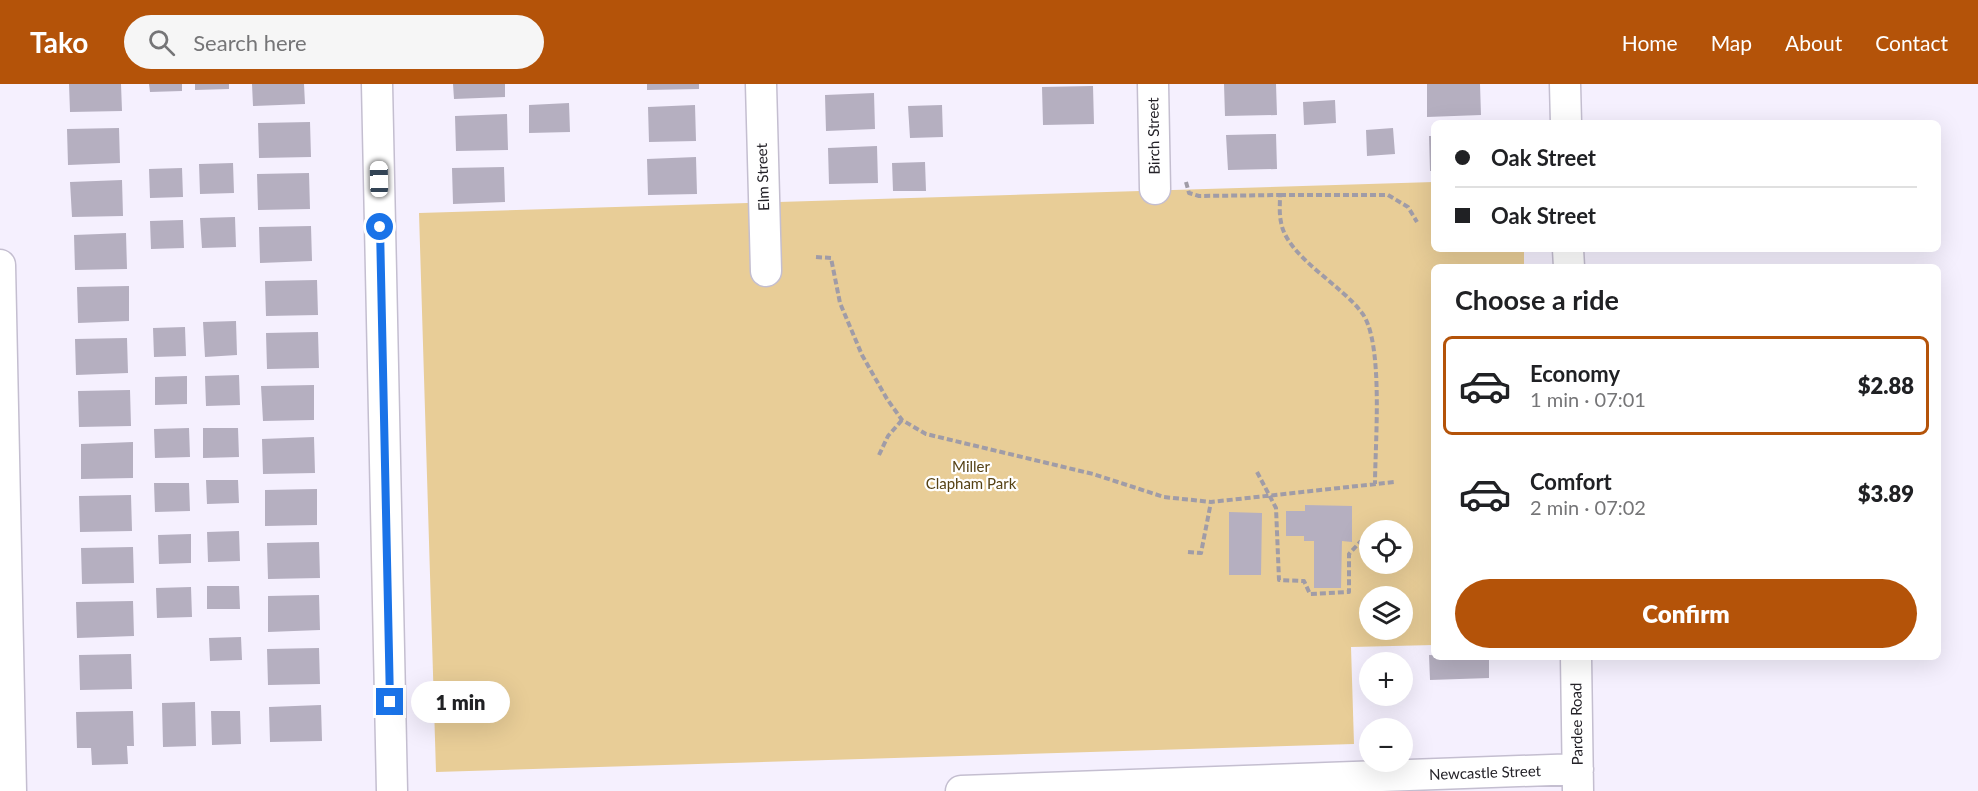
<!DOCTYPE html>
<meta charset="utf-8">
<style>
body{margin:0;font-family:Lato,sans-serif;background:#f6f6f6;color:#202124;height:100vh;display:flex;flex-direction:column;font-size:22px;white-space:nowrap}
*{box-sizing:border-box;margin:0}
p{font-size:20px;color:#757577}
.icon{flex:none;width:33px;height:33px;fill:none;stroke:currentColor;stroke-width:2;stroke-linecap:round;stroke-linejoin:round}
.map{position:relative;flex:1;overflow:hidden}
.panel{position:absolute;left:1431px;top:180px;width:510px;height:396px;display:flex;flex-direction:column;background:#fff;border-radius:9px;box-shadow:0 6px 24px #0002}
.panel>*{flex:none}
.guide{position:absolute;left:1431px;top:36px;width:510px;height:132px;border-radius:9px;box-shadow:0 6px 24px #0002;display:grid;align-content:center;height:132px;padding:0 24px;background:#fff}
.tools{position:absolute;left:1359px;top:436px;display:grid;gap:12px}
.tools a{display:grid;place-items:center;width:54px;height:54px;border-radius:50%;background:#fff;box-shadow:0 6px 24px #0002;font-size:30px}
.end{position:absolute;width:27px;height:27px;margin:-14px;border:8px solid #1a73e8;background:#fff;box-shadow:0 0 0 3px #fff}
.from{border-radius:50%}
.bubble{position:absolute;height:42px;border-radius:21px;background:#fff;box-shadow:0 6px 24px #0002;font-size:20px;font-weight:800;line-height:42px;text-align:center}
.car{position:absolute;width:18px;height:36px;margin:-18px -9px;border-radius:8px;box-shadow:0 0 4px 2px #0007;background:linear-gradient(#fff 24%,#345 0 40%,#fff 0 76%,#345 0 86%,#fff 0)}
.guide b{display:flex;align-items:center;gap:21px;height:57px;font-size:22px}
.guide b+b{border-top:2px solid #e0e0e0}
.guide i{width:15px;height:15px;background:#202124}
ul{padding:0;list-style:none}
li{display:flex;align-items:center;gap:18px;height:99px;margin:0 12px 9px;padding:0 12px;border:3px solid transparent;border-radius:9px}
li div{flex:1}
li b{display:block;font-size:22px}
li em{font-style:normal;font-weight:800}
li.on{border-color:#b45309}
li>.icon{width:54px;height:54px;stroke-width:1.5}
h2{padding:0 24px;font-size:27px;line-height:72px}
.primary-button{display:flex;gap:12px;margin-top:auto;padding:12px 24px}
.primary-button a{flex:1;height:69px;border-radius:36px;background:#b45309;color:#fff;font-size:24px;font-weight:800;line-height:69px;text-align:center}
header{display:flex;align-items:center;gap:36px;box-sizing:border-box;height:84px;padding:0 30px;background:#b45309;color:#fff}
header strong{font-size:28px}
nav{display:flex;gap:33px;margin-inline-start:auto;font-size:21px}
.search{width:420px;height:54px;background:#f6f6f6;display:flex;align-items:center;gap:15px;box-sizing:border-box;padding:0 21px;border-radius:33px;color:#757577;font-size:22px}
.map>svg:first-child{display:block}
</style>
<header>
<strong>Tako</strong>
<div class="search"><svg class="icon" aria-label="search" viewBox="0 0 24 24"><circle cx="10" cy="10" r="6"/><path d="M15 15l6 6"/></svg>Search here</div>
<nav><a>Home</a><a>Map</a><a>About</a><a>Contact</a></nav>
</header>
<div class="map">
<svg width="1978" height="707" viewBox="0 0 1978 707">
<rect width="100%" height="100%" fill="#f5f0fe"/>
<path fill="#e8cd97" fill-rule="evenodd" d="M1434,98V165H1524V183H1434V561L1351,563L1354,660L436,688L419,129ZM1370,447H1402V480H1370ZM1370,513H1402V546H1370Z"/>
<path fill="#b5afc0" d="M69,0H121L122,27L70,28Z
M149,0H182V7L150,8Z
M195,0H229V5L195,6Z
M252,0H304L305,20L253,22Z
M453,0H505V13L454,15Z
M647,0H699V5L647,6Z
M1224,0H1276L1277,31L1225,32Z
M1427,0H1480L1481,31L1427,33Z
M1093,2L1094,40L1043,41L1042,3Z
M874,9L875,45L826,47L825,11Z
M1335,16L1336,39L1304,41L1303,18Z
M569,19L570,48L529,49V21Z
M695,21L696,57L649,58L648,23Z
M942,21L943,53L910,54L908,22Z
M507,30L508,66L456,67L455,32Z
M310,38L311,73L259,74L258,39Z
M119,44L120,79L68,81L67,45Z
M1393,44L1395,70L1367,72L1366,46Z
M1276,50L1277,85L1228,86L1226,51Z
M1429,52H1434V87H1430Z
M877,62L878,99L829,100L828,64Z
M696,73L697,110L648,111L647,75Z
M925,78L926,107H893L892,79Z
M233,79L234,109L200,110L199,80Z
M504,83L505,118L453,120L452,84Z
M182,84L183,113L150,114L149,85Z
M309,89L310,125L258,126L257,90Z
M122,96L123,132L72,133L70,98Z
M235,133L236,163L202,164L200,134Z
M183,136L184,164L151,165L150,137Z
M311,142L312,177L260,179L259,143Z
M126,149L127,185L75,186L74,151Z
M317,196L318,231L266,232L265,197Z
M129,202V237L78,239L77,203Z
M236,237L237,271L205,273L203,238Z
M185,243L186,272L154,273L153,244Z
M318,248L319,284L267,285L266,249Z
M127,254L128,289L76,291L75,255Z
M239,291L240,321L206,322L205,292Z
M187,292V320L155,321V293Z
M314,301V336L263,337L261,302Z
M130,306L131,342L79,343L78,307Z
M189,344L190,373L155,374L154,345Z
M203,344H238L239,373L203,374Z
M314,353L315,389L263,390L262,355Z
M133,358V394L81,395V360Z
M206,396H238L239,419L207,420Z
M154,399H189L190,427L155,428Z
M317,405V441L265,442V406Z
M131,411L132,447L80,448L79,412Z
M1305,421L1352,422V458L1342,457L1341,504H1314V457H1304V452H1286V427H1305Z
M1229,428L1262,429L1261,491H1229Z
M239,447L240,477L208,478L207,448Z
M191,450V479L159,480L158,451Z
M319,458L320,494L268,495L267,459Z
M133,463L134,499L82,500L81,464Z
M207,502H239L240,525H207Z
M191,503L192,533L157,534L156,504Z
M319,511L320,546L268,548V512Z
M133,517L134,552L77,554L76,518Z
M241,553L242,576L210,577L209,554Z
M319,564L320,600L268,601L267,565Z
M131,570L132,605L80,606L79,571Z
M1429,571L1489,573V594L1430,596Z
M195,618L196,662L163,663L162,619Z
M321,621L322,657L270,658L269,623Z
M133,627L134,662H127L128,680L92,681L91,664H77L76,628Z
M211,627H240L241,660L212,661Z"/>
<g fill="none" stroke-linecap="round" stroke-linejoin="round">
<g stroke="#c4bed0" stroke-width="33">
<path id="street" d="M377,0L392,707
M761,0L766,187
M1153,0L1155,105
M1565,0L1566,39
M1568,165L1569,183
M0,181L11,707
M1576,573L1578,707
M961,707L1578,685"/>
</g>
<path stroke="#a09ca7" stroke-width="4" stroke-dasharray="6 3" stroke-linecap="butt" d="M1186,98L1189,109L1199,112L1280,111C1280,120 1279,129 1281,138C1286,172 1342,201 1362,229C1384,258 1375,360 1375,400
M1280,111H1388L1408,123L1417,138
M816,173L831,174L840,219L862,271L887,315L902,336L926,350L1093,390L1164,413L1211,418L1394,398
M879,371L888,352L902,336
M1257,388L1276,424L1279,496L1304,497L1310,510L1349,508V470L1360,458H1370
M1188,468L1201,469L1211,418"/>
<use href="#street" stroke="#fff" stroke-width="30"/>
</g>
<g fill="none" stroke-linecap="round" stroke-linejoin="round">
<path stroke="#1a73e8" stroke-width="8" d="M380,143L390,618"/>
</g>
<g text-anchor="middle" stroke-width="4.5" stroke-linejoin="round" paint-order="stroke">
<g font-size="15" fill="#242228" stroke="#fff">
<text transform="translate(1154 52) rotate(-91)" y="5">Birch Street</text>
<text transform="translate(763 93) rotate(-92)" y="5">Elm Street</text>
<text transform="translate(1577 640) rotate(-91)" y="5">Pardee Road</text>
<text transform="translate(1485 689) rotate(-2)" y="5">Newcastle Street</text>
</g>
<g font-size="15" fill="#564215" stroke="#fff">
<text x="971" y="388">Miller<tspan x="971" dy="17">Clapham Park</tspan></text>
</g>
</g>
</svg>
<div class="tools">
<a><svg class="icon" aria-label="locate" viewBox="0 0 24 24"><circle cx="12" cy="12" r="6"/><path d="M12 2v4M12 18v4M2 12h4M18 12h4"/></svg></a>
<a><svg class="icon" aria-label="layers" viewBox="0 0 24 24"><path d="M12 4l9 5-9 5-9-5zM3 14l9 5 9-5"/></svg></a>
<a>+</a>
<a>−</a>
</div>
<i class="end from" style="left:380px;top:143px"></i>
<i class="end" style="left:390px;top:618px"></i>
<div class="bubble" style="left:411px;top:597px;width:99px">1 min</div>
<i class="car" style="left:379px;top:95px;rotate:359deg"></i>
<div class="guide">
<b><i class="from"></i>Oak Street</b>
<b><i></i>Oak Street</b>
</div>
<section class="panel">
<h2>Choose a ride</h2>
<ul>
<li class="on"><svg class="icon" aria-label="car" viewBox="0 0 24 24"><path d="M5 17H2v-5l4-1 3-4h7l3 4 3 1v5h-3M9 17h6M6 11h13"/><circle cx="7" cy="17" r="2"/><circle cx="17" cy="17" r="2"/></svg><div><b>Economy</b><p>1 min · 07:01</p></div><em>$2.88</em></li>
<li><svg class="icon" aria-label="car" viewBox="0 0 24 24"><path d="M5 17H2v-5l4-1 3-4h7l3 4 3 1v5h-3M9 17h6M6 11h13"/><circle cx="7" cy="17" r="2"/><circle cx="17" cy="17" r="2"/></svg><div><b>Comfort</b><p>2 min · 07:02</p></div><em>$3.89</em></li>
</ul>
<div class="primary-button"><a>Confirm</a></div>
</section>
</div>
